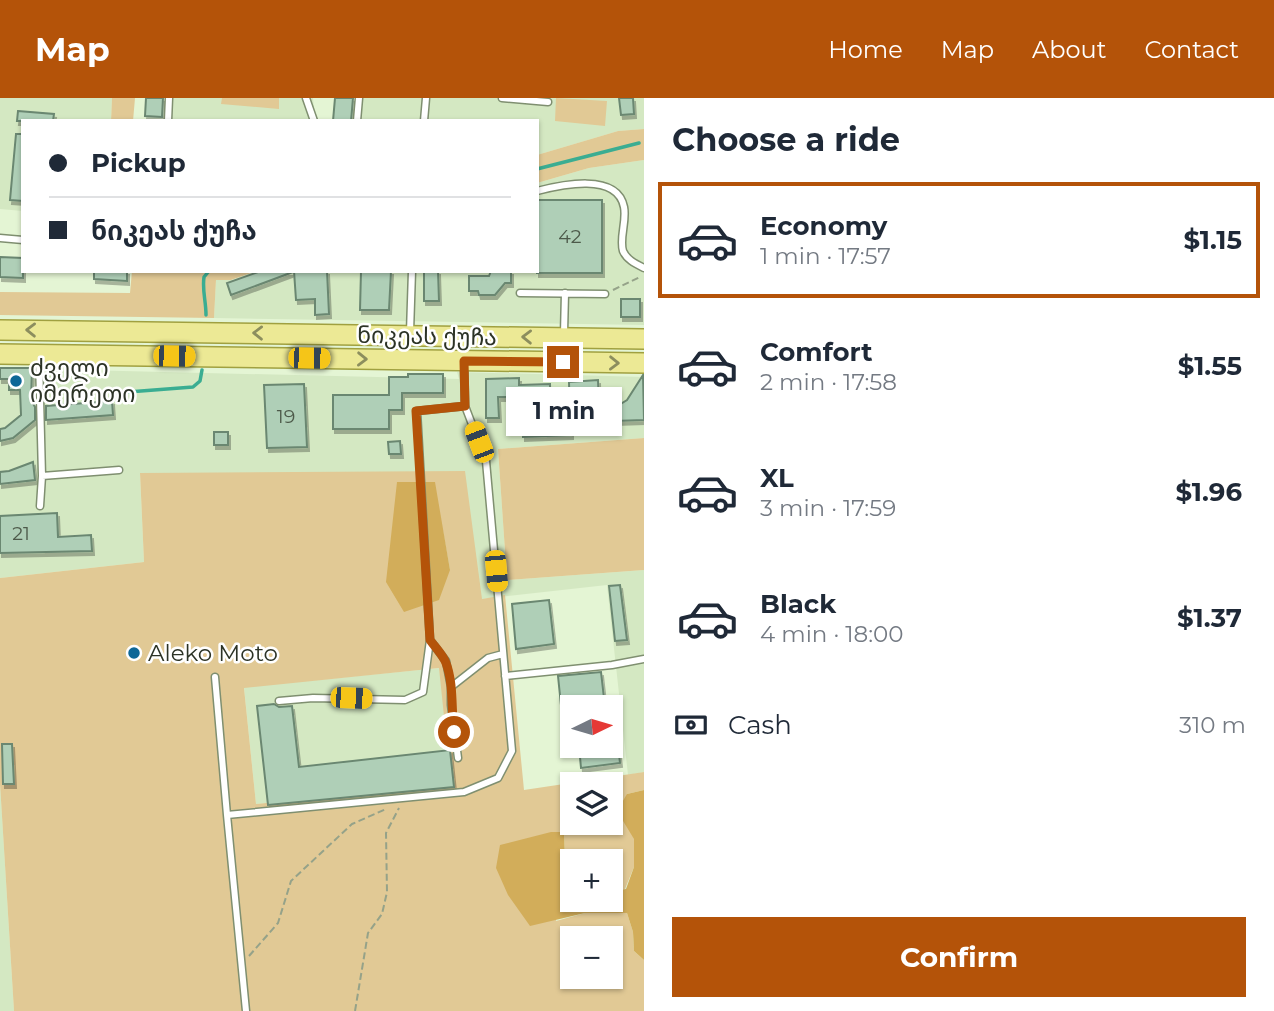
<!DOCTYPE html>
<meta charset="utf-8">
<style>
body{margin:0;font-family:Montserrat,"Noto Sans Georgian",sans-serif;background:#f6f6f7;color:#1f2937;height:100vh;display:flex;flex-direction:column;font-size:26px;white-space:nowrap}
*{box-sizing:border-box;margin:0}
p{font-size:23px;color:#747a83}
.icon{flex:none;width:38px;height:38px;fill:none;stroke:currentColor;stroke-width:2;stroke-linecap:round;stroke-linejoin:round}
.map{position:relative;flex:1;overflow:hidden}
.side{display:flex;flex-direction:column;background:#fff;width:630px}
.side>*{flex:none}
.hud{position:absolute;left:21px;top:21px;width:518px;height:154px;border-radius:0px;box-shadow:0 2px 5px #0004;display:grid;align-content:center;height:154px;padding:0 28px;background:#fff}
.needle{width:46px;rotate:85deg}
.tools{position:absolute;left:560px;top:597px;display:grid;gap:14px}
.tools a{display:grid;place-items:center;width:63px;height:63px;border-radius:0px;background:#fff;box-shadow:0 2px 5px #0004;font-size:35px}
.end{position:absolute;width:32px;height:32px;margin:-16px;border:9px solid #b45309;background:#fff;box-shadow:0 0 0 4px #fff}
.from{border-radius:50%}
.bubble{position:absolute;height:49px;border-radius:0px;background:#fff;box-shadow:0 2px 5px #0004;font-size:23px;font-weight:700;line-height:49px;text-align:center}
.car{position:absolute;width:21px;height:42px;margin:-21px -10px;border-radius:9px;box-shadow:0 0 5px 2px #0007;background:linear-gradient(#f5c518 24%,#345 0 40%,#f5c518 0 76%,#345 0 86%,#f5c518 0)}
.hud b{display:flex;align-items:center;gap:24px;height:66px;font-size:26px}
.hud b+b{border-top:2px solid #e0e1e3}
.hud i{width:18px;height:18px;background:#1f2937}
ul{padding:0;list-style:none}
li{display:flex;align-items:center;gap:21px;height:116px;margin:0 14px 10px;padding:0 14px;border:4px solid transparent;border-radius:0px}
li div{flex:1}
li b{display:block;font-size:26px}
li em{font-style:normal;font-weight:700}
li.selected{border-color:#b45309}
li>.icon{width:63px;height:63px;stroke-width:1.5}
h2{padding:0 28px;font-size:32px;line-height:84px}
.pay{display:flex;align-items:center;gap:18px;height:77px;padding:0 28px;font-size:26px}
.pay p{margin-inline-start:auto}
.button{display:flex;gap:14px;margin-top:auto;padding:14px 28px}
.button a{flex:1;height:80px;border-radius:0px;background:#b45309;color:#fff;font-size:28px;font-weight:700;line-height:80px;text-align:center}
header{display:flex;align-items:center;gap:42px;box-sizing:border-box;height:98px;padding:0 35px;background:#b45309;color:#fff}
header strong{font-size:33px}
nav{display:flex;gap:38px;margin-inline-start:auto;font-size:24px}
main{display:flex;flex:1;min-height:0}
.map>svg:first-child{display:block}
</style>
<header>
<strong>Map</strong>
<nav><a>Home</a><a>Map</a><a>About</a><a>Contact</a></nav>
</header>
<main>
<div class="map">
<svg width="644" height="913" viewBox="0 0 644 913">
<defs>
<filter id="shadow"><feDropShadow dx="2" dy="4" stdDeviation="0" flood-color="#0004"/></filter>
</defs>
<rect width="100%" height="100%" fill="#e4f5d4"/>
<path fill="#d4e8c2" d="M0,0H112L111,23H23V113L0,111Z
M169,0H313L315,23H168Z
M359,0H644V31L618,33L537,57V23H357Z
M644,62V227L214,220L216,181L232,182L257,173H537V85L589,70Z
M0,270L459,281L457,274L644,279V340L498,351L507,482L644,472V674L628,677L607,487L482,501L140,376L144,464L0,480Z
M440,570L451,686L256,706L244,589Z
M0,686L14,913H0Z"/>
<path fill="#e1c995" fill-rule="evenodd" d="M112,0H135L133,23H111Z
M222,0H279V11L221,6Z
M556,0L607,3L605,28L555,23Z
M644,31V62L589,70L537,85V57L618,33Z
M132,173H257L231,182H216L214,220L0,217V194L130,195Z
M644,340V472L507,482L498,351Z
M465,373L482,501L505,497L524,692L644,674V692L627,696L634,741V769L625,791L611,793V763H572V794L566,788L564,734L556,823L585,815H627L633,834L634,853L644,862V913H14L0,686V480L144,464L140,375ZM397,384L443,433L450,472ZM439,570L451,686L256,706L244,590ZM572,686H611V724H572ZM572,840H611V878H572Z"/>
<path fill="#d2ad5a" d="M397,384H435L450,472L439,502L404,514L386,484Z
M644,692V862L634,853L633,834L627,815H585L530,828L508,797L496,770L500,747L551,734H564L566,788L572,794V802H611V793L626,791L634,769V741L617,713L627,696Z"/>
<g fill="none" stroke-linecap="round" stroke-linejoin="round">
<path stroke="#3aad92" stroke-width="3.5" d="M537,71L639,45
M206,217C206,203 202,192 204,179L209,173
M115,295L193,289L200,283L202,272"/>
</g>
<path fill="#afcfb7" stroke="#6a8771" stroke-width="2" filter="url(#shadow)" d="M146,0H163L162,19L145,18Z
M335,0H353L351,23H333Z
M619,0H633L634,16L621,17Z
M18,13L54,16L53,23H17Z
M16,36H23V103L10,102Z
M537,102H602V175H537Z
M0,159L23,160V180L0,179Z
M94,173H127V183L94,181Z
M261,173L293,174L231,197L227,185Z
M294,173H327L329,216L315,217V201L296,202Z
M361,173H391L389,212H360Z
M424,173H438L439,203H424Z
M491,173H511V185H505L495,197H479L478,193H469V178H489Z
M621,201H640V219H621Z
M0,270H32L31,302L35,309V322L13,340L0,343V331L5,330L21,317L20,292H9V281H0Z
M408,276H443V295H402V312H389V331H333V297H389V279H408Z
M643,277L644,322L614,323V310L627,302Z
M519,280V287L550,286L551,324L570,322L569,284L598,282L599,309H596V332H571V337L523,339V316H536L535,299H498L499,320H486V281Z
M304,286L307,349L267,350L264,287Z
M112,303L113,317L46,322V308Z
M214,334H228V347H214Z
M400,343L401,356H389L388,344Z
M33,364L35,382L0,386V374L9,373Z
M57,415L58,439L91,437L92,453L0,455V418Z
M620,487L627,542L615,543L609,488Z
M549,502L554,546L516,551L512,506Z
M601,574L605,609H572V616L562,617L558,578Z
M274,606L279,609L292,608L299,669L450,652L454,689L268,707L257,608Z
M2,646H12L14,686H3Z
M579,648H618L620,665L581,670Z"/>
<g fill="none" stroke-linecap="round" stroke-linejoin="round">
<g stroke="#7f8f70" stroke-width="9">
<path id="service" d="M306,0L314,23
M502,0L548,4
M168,23L169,0
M357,23L359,0
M424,23L426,0
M537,93C561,87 617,74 624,109C627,123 619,140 623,153C627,162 636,166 644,170
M0,140L23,142
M520,195L605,196
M410,234L412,173
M564,235L565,195
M39,261L42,378L40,408
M42,378L119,372
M505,578L612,567L644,561
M215,579L227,717
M451,589L488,560L503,556
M279,603L313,600L405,602L423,594L430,542
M458,660L451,607V589L446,563L430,542L417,313L465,308
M246,913L227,717L464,694L498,680L512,653L486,363L465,308L464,266"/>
</g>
<g stroke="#a0a040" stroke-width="22">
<path id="primary" d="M0,232L644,241
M0,256L644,265"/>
</g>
<path stroke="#95a289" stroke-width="2" stroke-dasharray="7 3.5" stroke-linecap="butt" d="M613,192L640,179
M249,858L278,825L291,783L352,726L386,711
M355,913L368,835L382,816L387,794L386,735L399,710"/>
<use href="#service" stroke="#fff" stroke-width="6"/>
<use href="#primary" stroke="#ece995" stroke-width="19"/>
</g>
<defs><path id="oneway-chevron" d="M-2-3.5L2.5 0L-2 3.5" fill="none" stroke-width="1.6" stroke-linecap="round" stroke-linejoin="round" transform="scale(1.75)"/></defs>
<g stroke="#8c8e5e">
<use href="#oneway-chevron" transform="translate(31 232) rotate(-179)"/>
<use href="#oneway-chevron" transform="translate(258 235) rotate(-179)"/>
<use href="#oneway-chevron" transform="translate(527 239) rotate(-179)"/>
<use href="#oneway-chevron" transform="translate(362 261) rotate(1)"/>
<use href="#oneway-chevron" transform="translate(614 265) rotate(1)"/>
</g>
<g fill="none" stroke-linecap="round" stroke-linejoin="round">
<path stroke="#b45309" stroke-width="9" d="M454,634C451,611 454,587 446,565C443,557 435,549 430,542L416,313L465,308L464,263L563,264"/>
</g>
<g fill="#0d6797" stroke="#fff" stroke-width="2.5">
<circle cx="16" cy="283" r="7"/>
<circle cx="134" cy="555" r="7"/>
</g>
<g text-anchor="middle" stroke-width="5" stroke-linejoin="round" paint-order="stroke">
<g font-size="19" fill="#4d5a4a">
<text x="570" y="145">42</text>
<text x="286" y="325">19</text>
<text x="21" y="442">21</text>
</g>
<g font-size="23" fill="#2c3326" stroke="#fff">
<text transform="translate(427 238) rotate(1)" y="8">ნიკეას ქუჩა</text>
</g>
<g font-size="23" fill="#2c3326" stroke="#fff" text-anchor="start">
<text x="30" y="278">ძველი<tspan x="30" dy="26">იმერეთი</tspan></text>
<text x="148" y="563">Aleko Moto</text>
</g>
</g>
</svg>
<div class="tools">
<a><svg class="needle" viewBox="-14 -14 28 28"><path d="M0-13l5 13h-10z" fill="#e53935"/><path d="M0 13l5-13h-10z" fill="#747a83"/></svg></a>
<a><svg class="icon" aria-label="layers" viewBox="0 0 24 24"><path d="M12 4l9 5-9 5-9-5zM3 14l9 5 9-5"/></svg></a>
<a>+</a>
<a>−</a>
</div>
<i class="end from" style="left:454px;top:634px"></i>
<i class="end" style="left:563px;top:264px"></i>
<div class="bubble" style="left:506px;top:289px;width:116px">1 min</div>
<i class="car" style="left:174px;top:258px;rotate:91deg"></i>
<i class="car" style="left:309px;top:260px;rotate:91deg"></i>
<i class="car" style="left:479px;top:344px;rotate:339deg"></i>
<i class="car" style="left:496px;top:473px;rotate:175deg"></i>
<i class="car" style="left:351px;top:600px;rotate:92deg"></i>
<div class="hud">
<b><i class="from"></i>Pickup</b>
<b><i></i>ნიკეას ქუჩა</b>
</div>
</div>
<section class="side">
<h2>Choose a ride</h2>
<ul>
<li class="selected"><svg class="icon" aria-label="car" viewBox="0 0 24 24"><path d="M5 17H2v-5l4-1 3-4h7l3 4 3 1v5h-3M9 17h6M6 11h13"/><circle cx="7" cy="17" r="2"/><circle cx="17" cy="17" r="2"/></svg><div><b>Economy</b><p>1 min · 17:57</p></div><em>$1.15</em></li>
<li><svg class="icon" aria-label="car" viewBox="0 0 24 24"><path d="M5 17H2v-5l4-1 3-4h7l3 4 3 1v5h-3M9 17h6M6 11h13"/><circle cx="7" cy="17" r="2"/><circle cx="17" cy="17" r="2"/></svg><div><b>Comfort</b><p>2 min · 17:58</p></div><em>$1.55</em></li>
<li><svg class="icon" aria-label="car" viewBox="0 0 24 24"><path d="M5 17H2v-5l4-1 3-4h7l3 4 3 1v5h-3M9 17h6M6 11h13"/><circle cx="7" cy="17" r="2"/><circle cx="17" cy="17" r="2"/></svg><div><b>XL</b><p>3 min · 17:59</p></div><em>$1.96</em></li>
<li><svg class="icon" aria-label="car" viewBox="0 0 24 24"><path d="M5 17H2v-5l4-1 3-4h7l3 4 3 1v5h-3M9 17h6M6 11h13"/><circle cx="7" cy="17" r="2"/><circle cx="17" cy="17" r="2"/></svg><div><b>Black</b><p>4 min · 18:00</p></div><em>$1.37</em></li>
</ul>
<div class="pay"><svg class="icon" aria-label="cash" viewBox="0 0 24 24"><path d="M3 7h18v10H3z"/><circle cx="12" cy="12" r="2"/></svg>Cash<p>310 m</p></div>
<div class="button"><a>Confirm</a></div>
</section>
</main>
